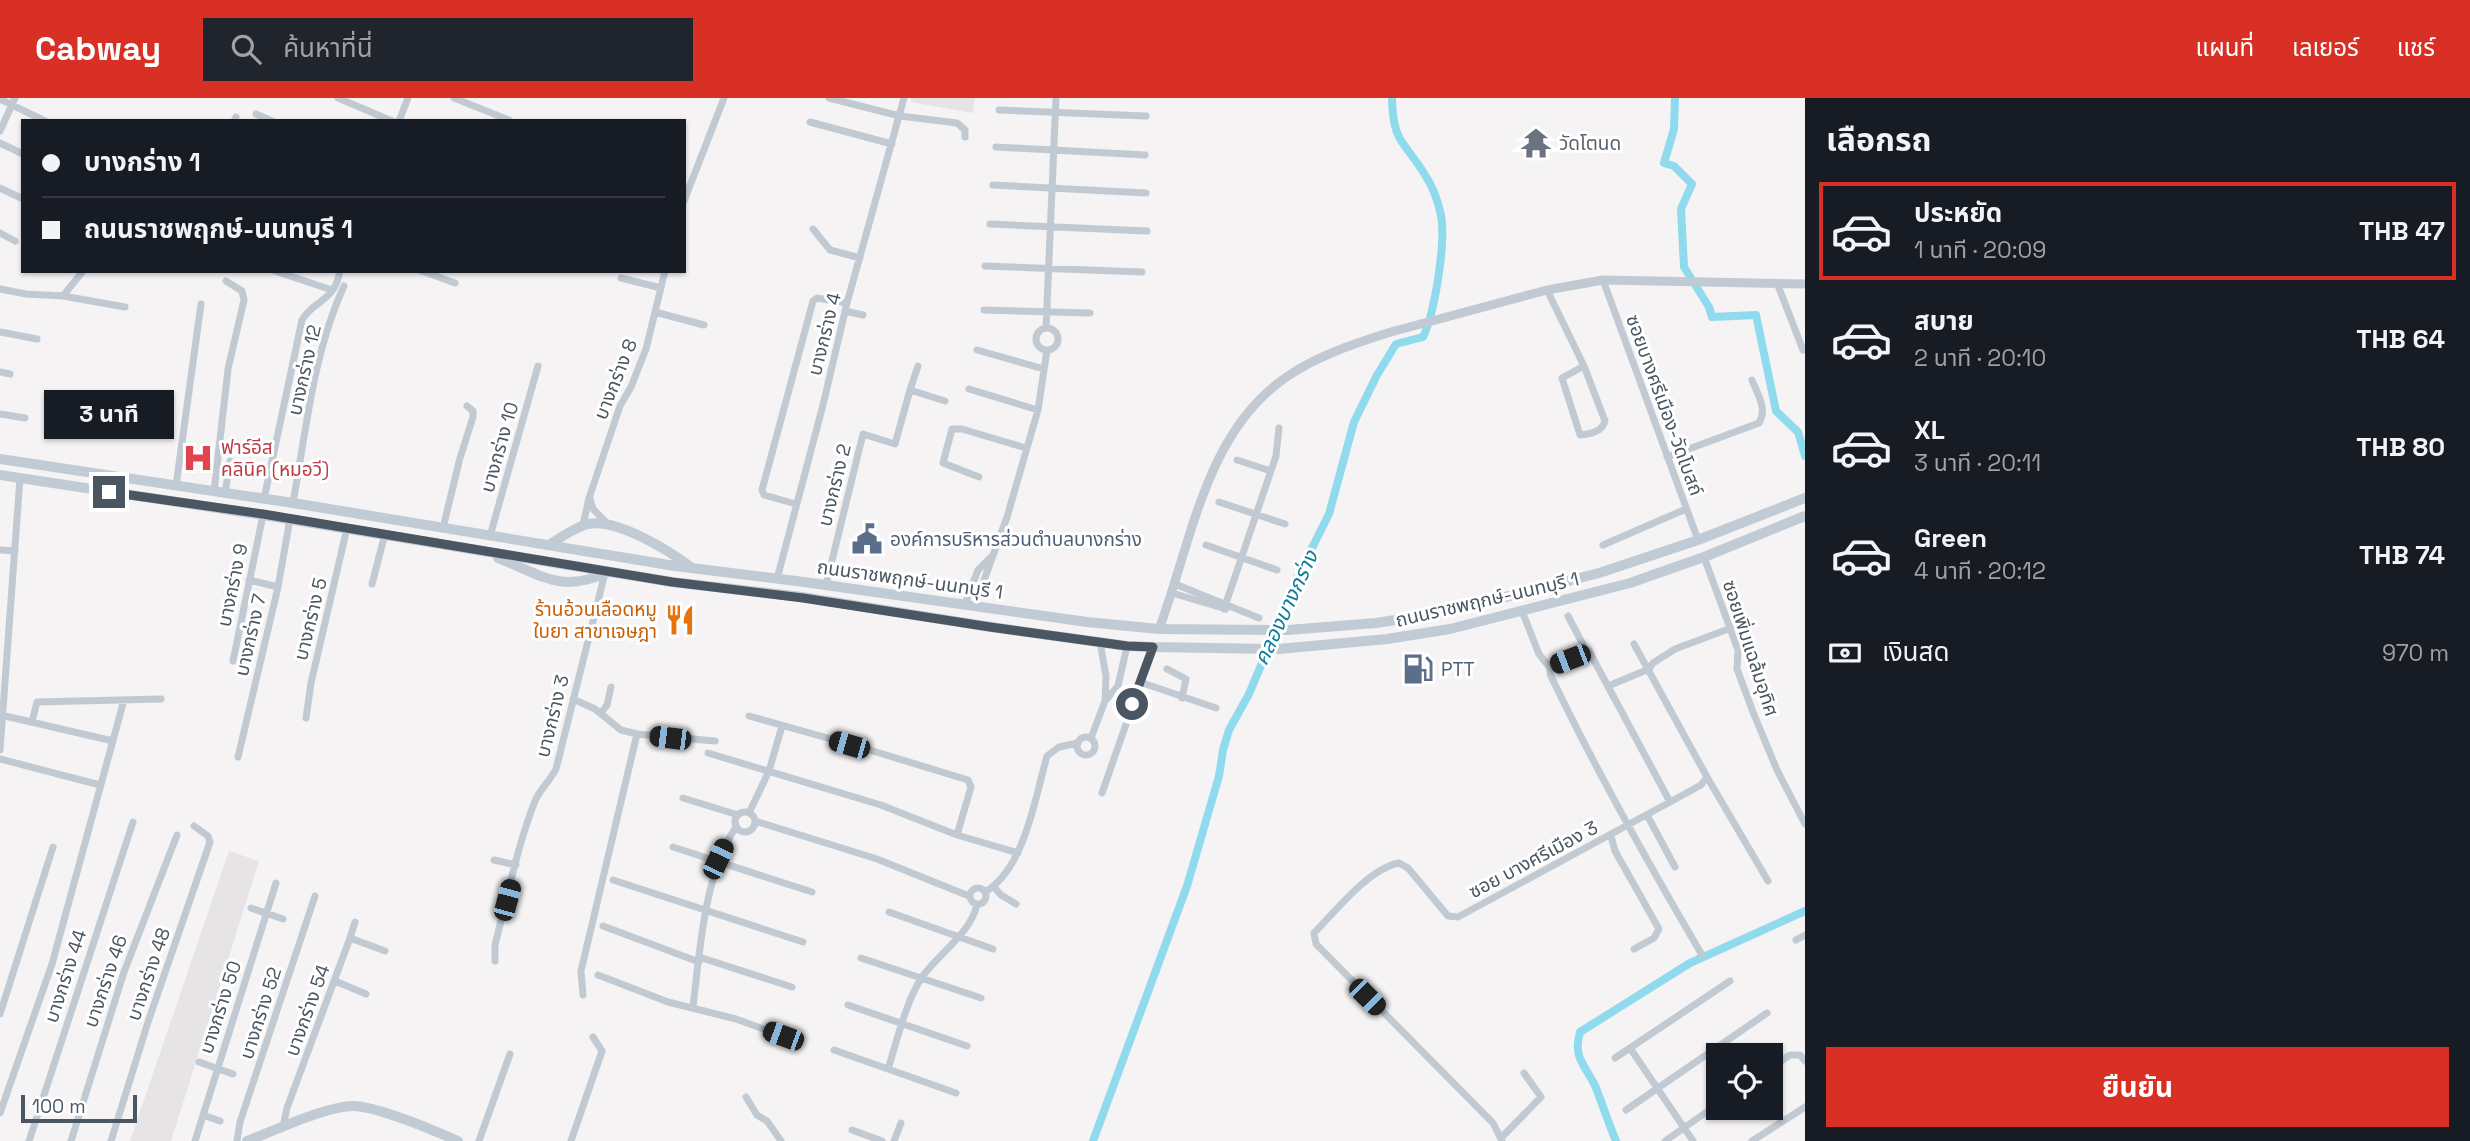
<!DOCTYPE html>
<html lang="th">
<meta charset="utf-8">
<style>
body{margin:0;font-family:"Space Grotesk","Noto Sans Thai",sans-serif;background:#20242c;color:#f1f3f6;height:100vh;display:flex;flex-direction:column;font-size:26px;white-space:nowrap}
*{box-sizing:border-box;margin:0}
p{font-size:23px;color:#9ea1a6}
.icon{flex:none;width:38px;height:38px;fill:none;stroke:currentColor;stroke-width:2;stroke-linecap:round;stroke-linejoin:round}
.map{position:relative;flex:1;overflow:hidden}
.sheet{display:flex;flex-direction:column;background:#171b24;width:665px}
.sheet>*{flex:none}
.banner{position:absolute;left:21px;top:21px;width:665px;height:154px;border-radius:0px;box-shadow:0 2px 5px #0004;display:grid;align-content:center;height:154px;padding:0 21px;background:#171b24}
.buttons{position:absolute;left:1706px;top:945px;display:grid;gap:14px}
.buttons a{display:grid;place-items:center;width:77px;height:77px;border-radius:0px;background:#171b24;box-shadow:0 2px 5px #0004;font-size:35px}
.scale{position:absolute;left:21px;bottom:18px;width:116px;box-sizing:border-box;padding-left:7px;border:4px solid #4a5661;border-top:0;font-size:19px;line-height:24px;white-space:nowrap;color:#4a5661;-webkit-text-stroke:5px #fff;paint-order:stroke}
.end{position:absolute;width:32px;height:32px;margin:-16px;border:9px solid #4a5661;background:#fff;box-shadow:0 0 0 4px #fff}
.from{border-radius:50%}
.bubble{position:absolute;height:49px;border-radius:0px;background:#171b24;box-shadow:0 2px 5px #0004;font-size:23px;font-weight:700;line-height:49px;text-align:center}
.car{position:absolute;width:21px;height:42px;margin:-21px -10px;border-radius:9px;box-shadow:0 0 5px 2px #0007;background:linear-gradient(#222 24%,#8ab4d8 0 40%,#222 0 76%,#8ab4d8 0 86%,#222 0)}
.banner b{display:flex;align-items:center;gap:24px;height:66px;font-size:26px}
.banner b+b{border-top:2px solid #363941}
.banner i{width:18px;height:18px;background:#f1f3f6}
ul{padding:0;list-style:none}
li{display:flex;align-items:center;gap:21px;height:98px;margin:0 14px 10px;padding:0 7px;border:4px solid transparent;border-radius:0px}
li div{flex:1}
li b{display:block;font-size:26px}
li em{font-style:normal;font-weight:700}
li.selected{border-color:#d93025}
li>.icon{width:63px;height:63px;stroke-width:1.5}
h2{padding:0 21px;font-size:32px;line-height:84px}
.pay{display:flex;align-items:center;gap:18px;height:77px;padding:0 21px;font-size:26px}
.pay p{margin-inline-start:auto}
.action{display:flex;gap:14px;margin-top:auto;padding:14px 21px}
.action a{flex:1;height:80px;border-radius:0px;background:#d93025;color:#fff;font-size:28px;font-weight:700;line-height:80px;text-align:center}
header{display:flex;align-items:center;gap:42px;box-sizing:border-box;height:98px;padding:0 35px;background:#d93025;color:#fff}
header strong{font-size:33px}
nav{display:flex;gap:38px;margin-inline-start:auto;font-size:24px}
.search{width:490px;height:63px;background:#20242c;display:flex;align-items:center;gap:18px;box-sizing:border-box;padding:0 24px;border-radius:0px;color:#9ea1a6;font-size:26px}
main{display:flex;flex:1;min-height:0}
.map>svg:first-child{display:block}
</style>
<header>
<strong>Cabway</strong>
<div class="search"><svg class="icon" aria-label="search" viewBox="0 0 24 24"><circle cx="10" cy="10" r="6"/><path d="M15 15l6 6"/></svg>ค้นหาที่นี่</div>
<nav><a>แผนที่</a><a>เลเยอร์</a><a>แชร์</a></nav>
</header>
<main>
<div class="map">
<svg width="1805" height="1043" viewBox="0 0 1805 1043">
<rect width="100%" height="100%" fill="#f5f3f3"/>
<path fill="#e6e4e5" d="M911,0H975L973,15L911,4Z
M229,753L259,763L171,1043H130Z"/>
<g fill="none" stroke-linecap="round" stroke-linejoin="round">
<path stroke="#90daee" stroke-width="8" d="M1675,0L1674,31L1664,65L1674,68L1692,86L1681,111L1684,169L1709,209L1712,219L1756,217L1776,313L1798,334L1805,358
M1093,1043L1187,788L1219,678L1223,652L1229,632L1249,596L1299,476L1329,416L1354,324L1377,277L1396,246L1423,239C1435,214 1446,144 1441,117C1438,104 1432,87 1425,77C1404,42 1393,46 1392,0
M1616,1043C1609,1026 1603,1008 1596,990C1587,968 1572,962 1580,934L1690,865L1805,813"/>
<path stroke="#c1cad2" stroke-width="7" d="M338,0L392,23
M454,0L509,22
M829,0L900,18L957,25L965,32V39
M0,1L45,23
M999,12L1146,18
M256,16L272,23
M234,23L236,19
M399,23L408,0
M810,24L892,46
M0,33L15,0
M0,45L23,56
M996,49L1145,57
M993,87L1146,95
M0,90L23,101
M684,103L724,0
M990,126L1147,133
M813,131L830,152L860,160
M0,135L15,143
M985,168L1142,174
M275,173L332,192
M422,173L455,185
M621,180L661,190
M1603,182L1698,442
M1777,185L1803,252
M0,191L26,196L63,198L83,173
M1547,192L1584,268L1605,323C1602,334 1590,336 1580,337L1562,280L1584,268
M63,198L125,209
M984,212L1090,215
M845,213L863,217
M655,214L704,227
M1046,230L1056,0
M1036 241a11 11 0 1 1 22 0a11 11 0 1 1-22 0Z
M0,234L37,241
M977,252L1044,271
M0,274L10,276
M969,291L1038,312
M910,292L918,268
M0,316L25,320
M1667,359L1759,325C1768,311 1757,295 1752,282
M1237,362L1271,373
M979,379L943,365L952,331H962L1026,350
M176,388L201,206
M214,394L228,271L244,202L242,193L226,183
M225,396L230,363
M264,401L302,222C311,206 326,204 334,190C337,185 339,178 340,173
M590,401L593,411L609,427
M1219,404L1285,426
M293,405C306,333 313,255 344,188
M796,406L764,397L762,392L813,203L817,200L847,205
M583,427L589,400L620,308L631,289L646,251L665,173
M443,430L460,360L473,319V313L467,308
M490,438L538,268
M1206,447L1277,472
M1603,447L1686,411
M0,452L15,453
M1704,459L1738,552L1737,571L1753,614L1777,672L1805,726
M777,481L823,307L847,205L904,0
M249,482L278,489
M372,486L385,436
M1175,486L1259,520
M826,487L863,336L895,346L910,292L945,303
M1172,495L1226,511
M965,506L978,472L992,458
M975,507L1007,419L1038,312L1047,252
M1224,511L1276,358L1279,330
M1522,513L1539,556L1550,570V576C1596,673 1648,765 1702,857
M1568,518L1587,554L1589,553L1670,704
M1634,546L1707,679L1768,783
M233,563L263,417
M1550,570L1587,554
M1167,571L1186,581L1182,600
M1140,584L1216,610
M1608,588L1649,571L1653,565L1675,551L1731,530
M573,601L595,611L621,632L637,636L715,643
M1105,603L1118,588L1127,548
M601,615L607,607L611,589
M1,617L113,643
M749,618L863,650L968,682L971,689L957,737
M306,620L311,585L347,430
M32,624L37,604L161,601
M1077 648a9 9 0 1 1 18 0a9 9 0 1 1-18 0Z
M1091,640L1105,603L1106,578L1100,544
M0,652L20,380
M708,655L881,707L957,737L1018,755
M238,659L278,489L290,421
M0,661L100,687
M1102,695L1153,549
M683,700L738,717
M735 724a10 10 0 1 1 20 0a10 10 0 1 1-20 0Z
M749,715L769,673L782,628
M1647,717L1675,769
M755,723L877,761L969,798
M1611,738L1615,753L1659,831L1654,840L1634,851
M673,749L812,794
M494,762L516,767
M613,782L803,844
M994,789L1001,797L1016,806
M970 798a8 8 0 1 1 16 0a8 8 0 1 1-16 0Z
M985,794C1025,770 1035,700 1047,658L1059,649L1078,645
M251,810L283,821
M889,814L993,851
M603,828L699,864
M350,840L355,824
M1796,842L1805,837
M699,859L792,889
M861,860L981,900
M495,863V847C507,800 517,749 535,703C540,691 550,683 556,671L605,475
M598,877L668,904L736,921L783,938
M335,883L366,896
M583,897L581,873L637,636
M848,907L967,948
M693,909C700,852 704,777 736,729
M0,916L53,749
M1630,950L1693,1043
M834,952L956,995
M1615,960L1730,883
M199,964L233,976
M1771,970L1790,957H1800L1805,963
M888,971C897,943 906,903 922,879C939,855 970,836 977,807
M746,999L757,1017L767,1023L781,1043
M1626,1012L1767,915
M0,1015L52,866L124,602
M203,1017L220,1023
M283,1029L287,1010L350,840L385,853
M852,1032L882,1043
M1501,1040L1541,999L1524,975
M29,1043L133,724
M71,1043L124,874L177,737
M111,1043L148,924L210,744L208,738L194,728
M195,1043L276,785
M237,1043L240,1024L315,798
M479,1043L510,956
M571,1043L602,953L593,939
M894,1043L901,1025
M1502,1043L1493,1025L1316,846L1314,835C1336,813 1368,771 1399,765L1408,770L1448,818L1458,819L1670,704L1701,687L1707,679
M1665,1043L1718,1006
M1752,1043L1805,1009"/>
<path stroke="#c1cad2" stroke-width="9" d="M1159,531C1192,444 1205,333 1288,278C1319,257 1356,245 1391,234L1547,192L1603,182L1805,186"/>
<path stroke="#c1cbd6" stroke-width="10" d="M0,361L293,405L675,468L804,484L1087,524L1159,531L1288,532L1376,525L1447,514L1599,475L1698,442L1805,400
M0,377L263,417L672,484L802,499L991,529L1127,548L1153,549L1279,551L1387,541L1450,531L1630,485L1704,459L1805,418
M549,447C560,440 575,429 588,426C617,420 670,453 692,470
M498,460C543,477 559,496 609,474
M247,1043C274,1033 328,1007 355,1008C381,1010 433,1032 458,1043"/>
</g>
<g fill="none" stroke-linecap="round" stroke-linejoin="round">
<path stroke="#4a5661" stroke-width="9" d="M109,394L263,416L672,484L803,500L990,529L1127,548L1153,549L1132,606"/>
</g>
<defs>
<g id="temple-bare" transform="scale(2.415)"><path d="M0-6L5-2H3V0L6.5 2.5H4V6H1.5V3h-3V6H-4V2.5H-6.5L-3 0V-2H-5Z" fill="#6b7280" stroke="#fff" stroke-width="2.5" paint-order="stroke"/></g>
<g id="hospital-bare" transform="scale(2.415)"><path d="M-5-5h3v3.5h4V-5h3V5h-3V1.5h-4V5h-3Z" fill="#e0444e" stroke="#fff" stroke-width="2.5" paint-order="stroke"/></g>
<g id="civic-bare" transform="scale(2.415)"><path d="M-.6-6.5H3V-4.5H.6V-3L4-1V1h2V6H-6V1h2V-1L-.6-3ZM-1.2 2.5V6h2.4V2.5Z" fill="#5c6f8a" stroke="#fff" stroke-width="2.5" paint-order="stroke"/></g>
<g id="restaurant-bare" transform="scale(2.415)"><path d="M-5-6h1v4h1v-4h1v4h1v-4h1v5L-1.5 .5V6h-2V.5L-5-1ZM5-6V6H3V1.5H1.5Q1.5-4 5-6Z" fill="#e8710a" stroke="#fff" stroke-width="2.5" paint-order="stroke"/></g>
<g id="fuel-bare" transform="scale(2.415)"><path d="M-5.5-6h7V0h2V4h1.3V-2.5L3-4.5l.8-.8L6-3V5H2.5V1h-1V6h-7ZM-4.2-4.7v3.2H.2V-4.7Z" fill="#5c6f8a" stroke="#fff" stroke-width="2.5" paint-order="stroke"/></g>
</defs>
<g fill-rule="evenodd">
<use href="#temple-bare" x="1536" y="45"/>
<use href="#hospital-bare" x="198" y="360"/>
<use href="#civic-bare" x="867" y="441"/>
<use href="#restaurant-bare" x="680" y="522"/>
<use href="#fuel-bare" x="1418" y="571"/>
</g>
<g text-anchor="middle" stroke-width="6" stroke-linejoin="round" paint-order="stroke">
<g font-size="19" fill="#5b616d" stroke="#fff" text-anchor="start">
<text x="1559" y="52">วัดโตนด</text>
</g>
<g font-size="19" fill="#4a5661" stroke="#fff">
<text transform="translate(824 236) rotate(-76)" y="7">บางกร่าง 4</text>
<text transform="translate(304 272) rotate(-77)" y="7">บางกร่าง 12</text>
<text transform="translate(615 281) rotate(-68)" y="7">บางกร่าง 8</text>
<text transform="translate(1665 307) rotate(70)" y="7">ซอยบางศรีเมือง-วัดโบสถ์</text>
<text transform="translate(499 349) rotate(-74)" y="7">บางกร่าง 10</text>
<text transform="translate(834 387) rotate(-76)" y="7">บางกร่าง 2</text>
<text transform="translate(910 481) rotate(8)" y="7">ถนนราชพฤกษ์-นนทบุรี 1</text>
<text transform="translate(232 487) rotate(-78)" y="7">บางกร่าง 9</text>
<text transform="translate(1487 501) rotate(-13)" y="7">ถนนราชพฤกษ์-นนทบุรี 1</text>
<text transform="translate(310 521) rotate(-76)" y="7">บางกร่าง 5</text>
<text transform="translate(250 537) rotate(-77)" y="7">บางกร่าง 7</text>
<text transform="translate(1751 550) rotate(72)" y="7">ซอยเพิ่มแฉล้มอุทิศ</text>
<text transform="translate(552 618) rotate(-76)" y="7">บางกร่าง 3</text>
<text transform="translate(1533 761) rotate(-28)" y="7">ซอย บางศรีเมือง 3</text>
<text transform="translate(148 876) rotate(-71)" y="7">บางกร่าง 48</text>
<text transform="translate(65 878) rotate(-72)" y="7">บางกร่าง 44</text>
<text transform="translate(105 883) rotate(-71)" y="7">บางกร่าง 46</text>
<text transform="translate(220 909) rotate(-72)" y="7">บางกร่าง 50</text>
<text transform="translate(307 912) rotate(-70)" y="7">บางกร่าง 54</text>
<text transform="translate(260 915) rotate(-72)" y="7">บางกร่าง 52</text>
</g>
<g font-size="19" fill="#be3a42" stroke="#fff" text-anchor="start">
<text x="221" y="356">ฟาร์อีส<tspan x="221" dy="22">คลินิค (หมอวี)</tspan></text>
</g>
<g font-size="19" fill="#4e5e75" stroke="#fff" text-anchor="start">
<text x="890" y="448">องค์การบริหารส่วนตำบลบางกร่าง</text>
<text x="1441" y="578">PTT</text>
</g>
<g font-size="19" fill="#c56008" stroke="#fff" text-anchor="end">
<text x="657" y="518">ร้านอ้วนเลือดหมู<tspan x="657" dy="22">ใบยา สาขาเจษฎา</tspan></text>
</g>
<g font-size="21" font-style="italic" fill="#0c7c9b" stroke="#fff">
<text transform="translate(1286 510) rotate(-65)" y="7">คลองบางกร่าง</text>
</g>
</g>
</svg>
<div class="buttons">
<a><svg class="icon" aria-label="locate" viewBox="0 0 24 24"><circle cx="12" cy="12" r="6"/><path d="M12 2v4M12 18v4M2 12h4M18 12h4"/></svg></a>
</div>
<div class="scale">100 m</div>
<i class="end from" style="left:1132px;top:606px"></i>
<i class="end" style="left:109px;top:394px"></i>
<div class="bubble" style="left:44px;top:292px;width:130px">3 นาที</div>
<i class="car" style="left:1570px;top:561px;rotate:249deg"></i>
<i class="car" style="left:670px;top:640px;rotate:277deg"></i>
<i class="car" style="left:849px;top:647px;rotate:286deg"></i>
<i class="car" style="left:718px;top:761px;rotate:25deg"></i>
<i class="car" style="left:507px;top:802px;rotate:15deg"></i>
<i class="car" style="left:1367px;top:899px;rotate:135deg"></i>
<i class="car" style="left:783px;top:938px;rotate:290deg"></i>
<div class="banner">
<b><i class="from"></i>บางกร่าง 1</b>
<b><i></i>ถนนราชพฤกษ์-นนทบุรี 1</b>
</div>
</div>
<section class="sheet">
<h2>เลือกรถ</h2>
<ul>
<li class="selected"><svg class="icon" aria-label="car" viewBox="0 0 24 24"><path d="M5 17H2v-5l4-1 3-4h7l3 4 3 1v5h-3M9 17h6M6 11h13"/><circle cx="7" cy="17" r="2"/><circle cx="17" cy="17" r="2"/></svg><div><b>ประหยัด</b><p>1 นาที · 20:09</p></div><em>THB 47</em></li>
<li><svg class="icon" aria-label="car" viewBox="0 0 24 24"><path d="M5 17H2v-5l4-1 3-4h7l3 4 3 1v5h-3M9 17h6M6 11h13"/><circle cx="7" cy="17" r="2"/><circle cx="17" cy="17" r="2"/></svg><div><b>สบาย</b><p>2 นาที · 20:10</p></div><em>THB 64</em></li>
<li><svg class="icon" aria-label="car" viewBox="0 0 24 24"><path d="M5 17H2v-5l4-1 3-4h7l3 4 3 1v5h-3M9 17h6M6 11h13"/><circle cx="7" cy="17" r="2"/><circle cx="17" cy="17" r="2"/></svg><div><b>XL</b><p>3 นาที · 20:11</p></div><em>THB 80</em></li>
<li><svg class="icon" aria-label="car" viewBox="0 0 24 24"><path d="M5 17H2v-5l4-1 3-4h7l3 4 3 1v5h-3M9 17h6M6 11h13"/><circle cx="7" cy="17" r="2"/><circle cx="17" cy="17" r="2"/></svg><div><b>Green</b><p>4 นาที · 20:12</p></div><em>THB 74</em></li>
</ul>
<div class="pay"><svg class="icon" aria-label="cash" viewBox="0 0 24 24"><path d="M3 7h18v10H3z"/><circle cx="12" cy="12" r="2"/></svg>เงินสด<p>970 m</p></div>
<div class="action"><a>ยืนยัน</a></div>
</section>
</main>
